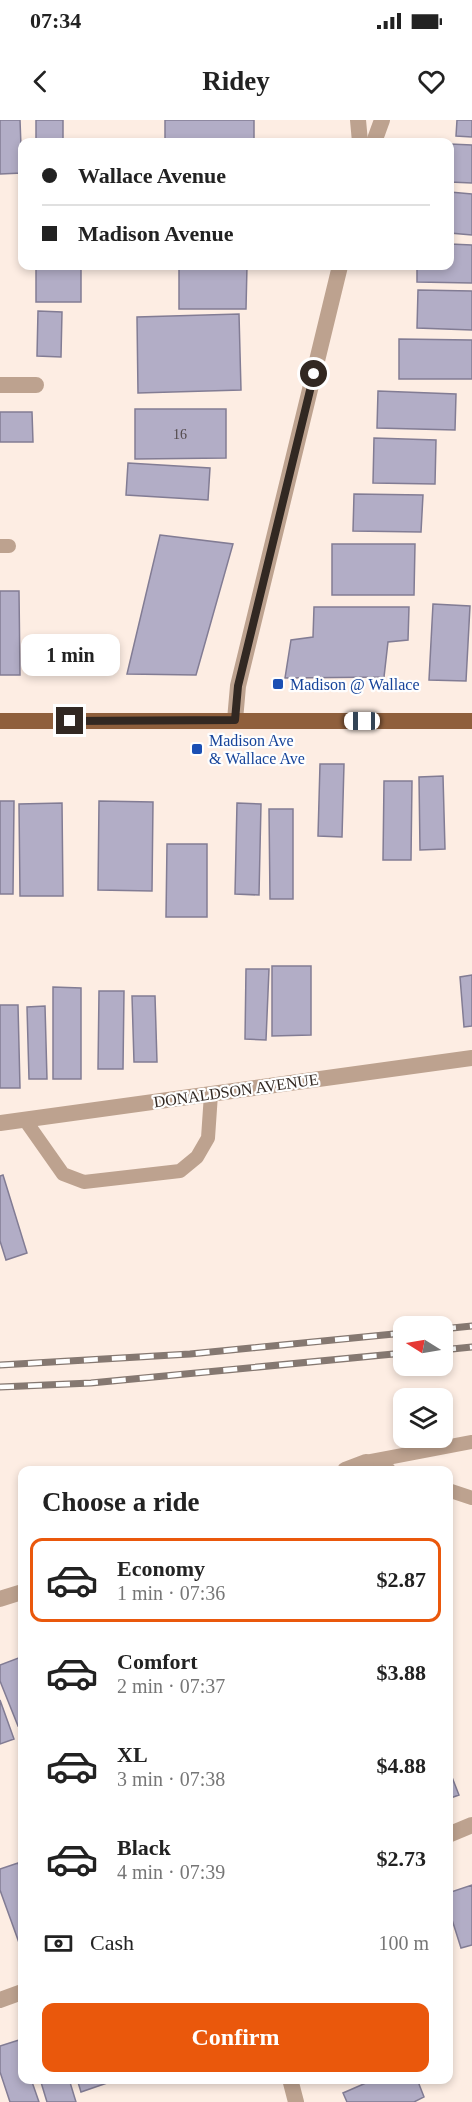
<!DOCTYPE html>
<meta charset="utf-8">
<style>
body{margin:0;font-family:Georgia,serif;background:#f6f6f6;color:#222;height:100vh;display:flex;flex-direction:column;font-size:22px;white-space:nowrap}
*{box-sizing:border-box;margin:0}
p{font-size:20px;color:#767676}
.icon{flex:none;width:33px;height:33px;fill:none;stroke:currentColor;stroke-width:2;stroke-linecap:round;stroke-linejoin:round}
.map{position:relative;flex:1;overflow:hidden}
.sheet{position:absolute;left:18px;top:1346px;width:435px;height:618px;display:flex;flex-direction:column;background:#fff;border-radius:12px;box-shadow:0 3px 9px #0003}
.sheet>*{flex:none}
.hud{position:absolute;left:18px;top:18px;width:436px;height:132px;border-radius:12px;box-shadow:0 3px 9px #0003;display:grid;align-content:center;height:132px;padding:0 24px;background:#fff}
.needle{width:39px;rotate:281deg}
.fabs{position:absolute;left:393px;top:1196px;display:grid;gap:12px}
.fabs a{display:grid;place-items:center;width:60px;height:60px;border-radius:12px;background:#fff;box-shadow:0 3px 9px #0003;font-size:30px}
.end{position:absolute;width:27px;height:27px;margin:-14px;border:8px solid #322822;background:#fff;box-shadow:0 0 0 3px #fff}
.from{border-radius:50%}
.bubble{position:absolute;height:42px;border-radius:12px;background:#fff;box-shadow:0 3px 9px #0003;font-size:20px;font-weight:800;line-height:42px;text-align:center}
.car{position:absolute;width:18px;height:36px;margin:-18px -9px;border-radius:8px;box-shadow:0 0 4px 2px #0007;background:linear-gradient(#fff 24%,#345 0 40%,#fff 0 76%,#345 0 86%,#fff 0)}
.hud b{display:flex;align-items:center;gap:21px;height:57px;font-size:22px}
.hud b+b{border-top:2px solid #e0e0e0}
.hud i{width:15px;height:15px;background:#222}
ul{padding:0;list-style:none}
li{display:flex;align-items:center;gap:18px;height:84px;margin:0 12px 9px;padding:0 12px;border:3px solid transparent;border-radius:12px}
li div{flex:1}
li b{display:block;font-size:22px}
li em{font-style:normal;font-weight:800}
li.on{border-color:#ea580c}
li>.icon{width:54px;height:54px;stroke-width:1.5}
h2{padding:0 24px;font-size:27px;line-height:72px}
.pay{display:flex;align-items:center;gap:15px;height:66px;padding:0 24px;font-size:22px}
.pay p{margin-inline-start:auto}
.cta{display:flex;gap:12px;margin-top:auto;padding:12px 24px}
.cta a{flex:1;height:69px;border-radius:12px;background:#ea580c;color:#fff;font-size:24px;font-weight:800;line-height:69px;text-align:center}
.status{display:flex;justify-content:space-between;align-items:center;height:42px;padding:0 30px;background:#fff;direction:ltr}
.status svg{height:16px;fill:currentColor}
header{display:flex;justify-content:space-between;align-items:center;height:78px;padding:0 24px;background:#fff;font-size:27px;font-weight:800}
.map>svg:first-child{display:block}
</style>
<div class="status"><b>07:34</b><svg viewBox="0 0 49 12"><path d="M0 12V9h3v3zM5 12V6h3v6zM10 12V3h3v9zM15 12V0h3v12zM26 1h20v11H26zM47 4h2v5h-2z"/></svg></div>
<header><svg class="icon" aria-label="back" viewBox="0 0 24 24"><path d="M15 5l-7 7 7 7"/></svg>Ridey<svg class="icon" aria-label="heart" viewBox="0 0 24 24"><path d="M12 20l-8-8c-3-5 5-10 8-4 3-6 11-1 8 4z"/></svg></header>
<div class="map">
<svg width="472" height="1982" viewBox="0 0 472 1982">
<rect width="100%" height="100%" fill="#fdede3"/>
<path fill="#b2adc6" stroke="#827c94" stroke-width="1.5" d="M0,0H20L22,53L0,54Z
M36,0H63V22H36Z
M165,0H254V22H165Z
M457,0H472V17L456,16Z
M450,24L472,25V63L450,62Z
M450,72L472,74V115L450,113Z
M450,124L472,125V163L417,162V146H450Z
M36,146H81V182H36Z
M179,146H247L246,189H179Z
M418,170L472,171V210L417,208Z
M38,191L62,192L61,237L37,236Z
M239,194L241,270L138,273L137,197Z
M399,219L472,220V259H399Z
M378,271L456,274L455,310L377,308Z
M135,289H226V338L135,339Z
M0,292H32L33,322H0Z
M374,318L436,320L435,364L373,363Z
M128,343L210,348L208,380L126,375Z
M354,374L423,375L421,412L353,411Z
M160,415L233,424L196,555L127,554Z
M332,424H415L414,475H332Z
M0,471H19L20,555H0Z
M433,484L470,486L466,561L429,560Z
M314,487H409L408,520L388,522L384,557L285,558L291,520L313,517Z
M320,644H344L342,717L318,716Z
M443,656L445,729L420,730L419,657Z
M384,661H412L411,740H383Z
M0,681H14L13,774H0Z
M99,681L153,682L152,771L98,770Z
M62,683L63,776H20L19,684Z
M237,683L261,684L259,775L235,774Z
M269,689H293V779H270Z
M167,724H207V797H166Z
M272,846H311V915L272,916Z
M246,849H269L266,920L245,919Z
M472,855V906L464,907L460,857Z
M53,867L81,868V959H53Z
M99,871H124L123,949H98Z
M132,876H155L157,942H134Z
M0,885H18L20,968H0Z
M45,886L47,959H29L27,887Z
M3,1055L27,1133L6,1140L0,1121V1056Z
M21,1537L22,1604L18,1606L0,1561V1545Z
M0,1580L14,1619L0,1624Z
M448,1647L459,1675L448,1679Z
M18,1743L22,1755V1831L0,1770V1749Z
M472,1765V1825L461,1828L448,1787V1773Z
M19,1920L22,1932V1959H31L39,1982H10L0,1952V1926Z
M40,1959H69L76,1982H47Z
M77,1959H105L107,1963L81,1972Z
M375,1959H417L424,1977L414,1982H347L343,1973Z"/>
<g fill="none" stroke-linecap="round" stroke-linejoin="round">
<path stroke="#bda28f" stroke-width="14" d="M0,426H9
M25,1000L63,1054L84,1062L180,1051L197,1037L208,1018L211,974
M366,1342L472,1322
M368,1343L389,1350
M448,1370L472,1378"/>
<path stroke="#bda28f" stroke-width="16" d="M374,22L382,0
M0,265H36
M235,600L238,566L340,146
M0,1003L472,938
M345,1350L366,1342
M0,1479L22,1472
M448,1715L472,1705
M0,1880L22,1872
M290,1959L296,1982"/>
<path stroke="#bda28f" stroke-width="16" d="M358,0L360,22"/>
<path stroke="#8f5f3c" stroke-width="16" d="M0,601H472"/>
<g stroke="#857871" stroke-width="7">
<path id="rail" d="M442,1209L472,1206
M442,1230L472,1227
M0,1245L190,1234L404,1213
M0,1267L91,1263L404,1233"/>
</g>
<use href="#rail" stroke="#fefefe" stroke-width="4.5" stroke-dasharray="14" stroke-linecap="butt"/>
</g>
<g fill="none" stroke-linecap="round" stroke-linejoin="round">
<path stroke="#322822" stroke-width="8" d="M70,601L235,600L238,566L314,254"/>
</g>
<g fill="#1a4fb4" stroke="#fefefe" stroke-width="2">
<rect x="272" y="558" width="12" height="12" rx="3"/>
<rect x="191" y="623" width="12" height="12" rx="3"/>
</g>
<g text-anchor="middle" stroke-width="4.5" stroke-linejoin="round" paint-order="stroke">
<g font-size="14" fill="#52494b">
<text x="180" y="319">16</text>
</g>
<g font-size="16" fill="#164399" stroke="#fefefe" text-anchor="start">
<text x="290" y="570">Madison @ Wallace</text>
<text x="209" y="626">Madison Ave<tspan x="209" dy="18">&amp; Wallace Ave</tspan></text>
</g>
<g font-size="16" fill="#322822" stroke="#fefefe">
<text transform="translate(236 970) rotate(-8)" y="6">DONALDSON AVENUE</text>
</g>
</g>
</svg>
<div class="fabs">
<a><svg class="needle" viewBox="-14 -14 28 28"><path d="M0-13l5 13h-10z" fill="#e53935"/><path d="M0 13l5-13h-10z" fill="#767676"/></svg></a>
<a><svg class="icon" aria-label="layers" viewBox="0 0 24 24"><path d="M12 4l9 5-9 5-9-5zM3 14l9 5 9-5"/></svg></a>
</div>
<i class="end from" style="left:314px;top:254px"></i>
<i class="end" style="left:70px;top:601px"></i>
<div class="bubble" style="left:21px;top:514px;width:99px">1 min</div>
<i class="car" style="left:362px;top:601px;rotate:270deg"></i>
<div class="hud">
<b><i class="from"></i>Wallace Avenue</b>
<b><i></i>Madison Avenue</b>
</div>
<section class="sheet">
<h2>Choose a ride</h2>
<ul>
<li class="on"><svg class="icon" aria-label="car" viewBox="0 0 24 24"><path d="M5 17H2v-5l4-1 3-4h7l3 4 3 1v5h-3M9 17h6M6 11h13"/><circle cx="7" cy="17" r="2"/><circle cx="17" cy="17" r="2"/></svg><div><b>Economy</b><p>1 min · 07:36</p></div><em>$2.87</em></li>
<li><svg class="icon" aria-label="car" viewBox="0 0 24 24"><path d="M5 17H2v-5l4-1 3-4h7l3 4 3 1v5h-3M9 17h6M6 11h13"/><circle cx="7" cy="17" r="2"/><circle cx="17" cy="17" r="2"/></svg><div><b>Comfort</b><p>2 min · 07:37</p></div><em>$3.88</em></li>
<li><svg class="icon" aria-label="car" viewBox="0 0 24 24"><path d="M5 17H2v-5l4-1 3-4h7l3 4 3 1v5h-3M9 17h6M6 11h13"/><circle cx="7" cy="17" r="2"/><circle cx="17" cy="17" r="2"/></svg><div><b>XL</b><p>3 min · 07:38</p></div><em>$4.88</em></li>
<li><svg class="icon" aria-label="car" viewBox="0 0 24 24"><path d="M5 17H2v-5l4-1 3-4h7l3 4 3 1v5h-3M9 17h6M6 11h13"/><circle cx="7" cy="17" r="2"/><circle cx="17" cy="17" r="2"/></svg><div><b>Black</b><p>4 min · 07:39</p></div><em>$2.73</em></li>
</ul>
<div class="pay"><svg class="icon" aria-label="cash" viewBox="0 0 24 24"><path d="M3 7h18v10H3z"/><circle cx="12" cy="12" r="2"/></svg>Cash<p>100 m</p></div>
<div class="cta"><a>Confirm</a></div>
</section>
</div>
